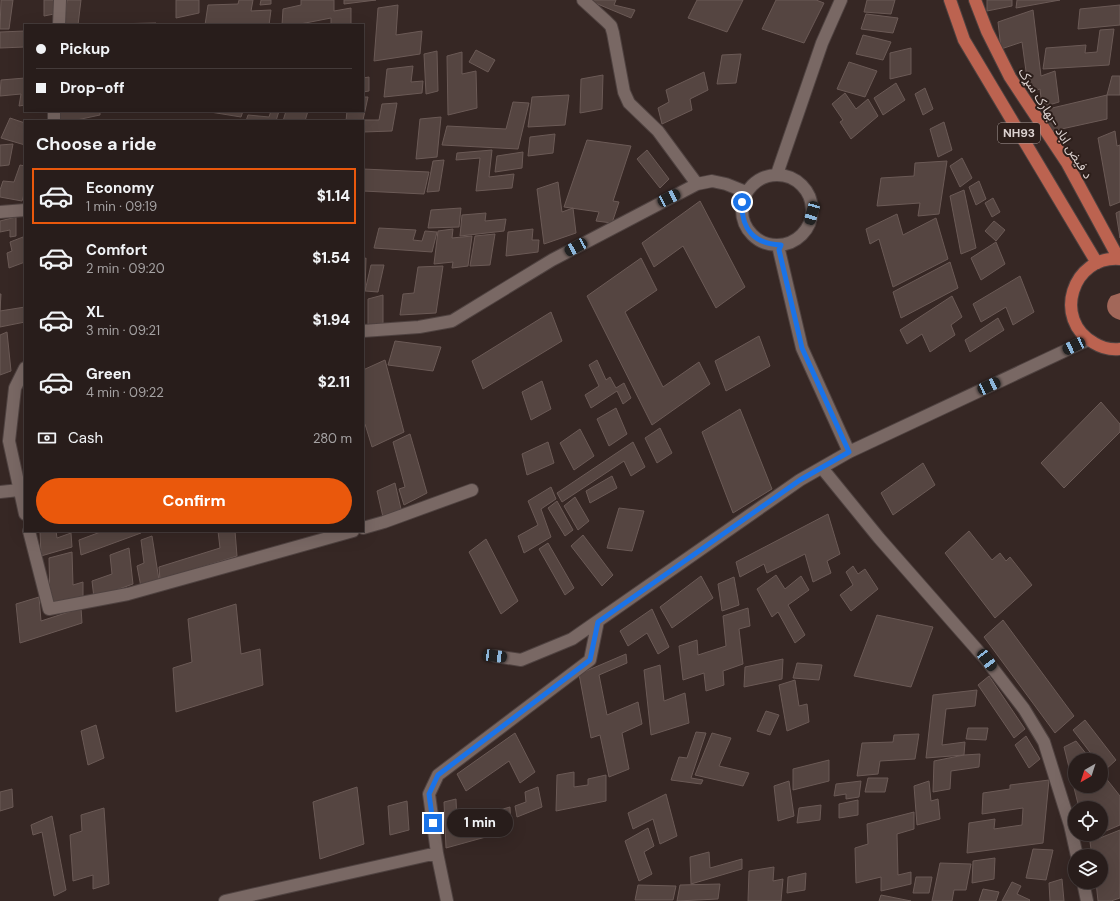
<!DOCTYPE html>
<meta charset="utf-8">
<style>
body{margin:0;font-family:"DM Sans","Noto Sans Arabic",sans-serif;background:#342a28;color:#f1f3f6;height:100vh;display:flex;flex-direction:column;font-size:15px;white-space:nowrap}
*{box-sizing:border-box;margin:0}
p{font-size:13px;color:#a5a2a3}
.icon{flex:none;width:22px;height:22px;fill:none;stroke:currentColor;stroke-width:2;stroke-linecap:round;stroke-linejoin:round}
.map{position:relative;flex:1;overflow:hidden}
.drawer{position:absolute;left:24px;top:120px;width:340px;height:412px;display:flex;flex-direction:column;background:#281d1b;border-radius:0px;box-shadow:0 4px 16px #0002,0 0 0 1px #443b3a}
.drawer>*{flex:none}
.hud{position:absolute;left:24px;top:24px;width:340px;height:88px;border-radius:0px;box-shadow:0 4px 16px #0002,0 0 0 1px #443b3a;display:grid;align-content:center;height:88px;padding:0 12px;background:#281d1b}
.needle{width:26px;rotate:219deg}
.fabs{position:absolute;left:1068px;top:753px;display:grid;gap:8px}
.fabs a{display:grid;place-items:center;width:40px;height:40px;border-radius:50%;background:#281d1b;box-shadow:0 4px 16px #0002,0 0 0 1px #443b3a;font-size:20px}
.end{position:absolute;width:18px;height:18px;margin:-9px;border:5px solid #1a73e8;background:#fff;box-shadow:0 0 0 2px #fff}
.from{border-radius:50%}
.bubble{position:absolute;height:28px;border-radius:14px;background:#281d1b;box-shadow:0 4px 16px #0002,0 0 0 1px #443b3a;font-size:13px;font-weight:800;line-height:28px;text-align:center}
.car{position:absolute;width:12px;height:24px;margin:-12px -6px;border-radius:5px;box-shadow:0 0 3px 1px #0007;background:linear-gradient(#222 24%,#8ab4d8 0 40%,#222 0 76%,#8ab4d8 0 86%,#222 0)}
.hud b{display:flex;align-items:center;gap:14px;height:38px;font-size:15px}
.hud b+b{border-top:1px solid #443b3a}
.hud i{width:10px;height:10px;background:#f1f3f6}
ul{padding:0;list-style:none}
li{display:flex;align-items:center;gap:12px;height:56px;margin:0 8px 6px;padding:0 4px;border:2px solid transparent;border-radius:0px}
li div{flex:1}
li b{display:block;font-size:15px}
li em{font-style:normal;font-weight:800}
li.active{border-color:#ea580c}
li>.icon{width:36px;height:36px;stroke-width:1.5}
h2{padding:0 12px;font-size:18px;line-height:48px}
.pay{display:flex;align-items:center;gap:10px;height:44px;padding:0 12px;font-size:15px}
.pay p{margin-inline-start:auto}
.primary-button{display:flex;gap:8px;margin-top:auto;padding:8px 12px}
.primary-button a{flex:1;height:46px;border-radius:24px;background:#ea580c;color:#fff;font-size:16px;font-weight:800;line-height:46px;text-align:center}
.map>svg:first-child{display:block}
</style>
<div class="map">
<svg width="1120" height="901" viewBox="0 0 1120 901">
<rect width="100%" height="100%" fill="#362724"/>
<path fill="#a26759" d="M1120,293V320C1108,317 1103,306 1111,296Z"/>
<path fill="#554541" stroke="#6b5a56" d="M1,0H13L9,29H0Z
M44,0H54V14L44,16Z
M67,0H81L78,25H64Z
M176,0H199V13L176,18Z
M239,0H253L251,11L271,10L269,25H205L208,5L238,4Z
M261,0H271V4L260,5Z
M301,0H334V11L351,8V25H331V18L295,25H282L283,9L301,5Z
M344,0H376L344,4Z
M588,0H616L614,5L635,10L631,18Z
M697,0H743L727,32L688,18Z
M776,0H816L824,3L804,43L762,29Z
M867,0H895L891,14L864,12Z
M987,0H1012V6L987,11Z
M1017,0H1060L1016,8Z
M398,5L396,35L422,31L420,54L374,61L378,8Z
M1120,5V25L1078,29L1080,9Z
M1033,10L1041,76L1055,71L1059,102L1042,107L1040,89L1029,93L1022,42L1001,49L998,22Z
M866,14L898,18L893,33L861,29Z
M156,23V25H110V24Z
M1114,29L1109,65L1043,69L1046,48L1086,45L1085,53L1097,52L1100,30Z
M25,31V47L0,48V32Z
M863,35L891,42L883,60L856,54Z
M911,48V74L890,79V53Z
M476,50L495,60L488,72L469,62Z
M437,51L438,91L426,94L424,54Z
M462,52V74L476,71L477,108L448,115L447,56Z
M741,54L736,83L717,84L722,55Z
M849,62L877,71L865,97L837,89Z
M413,66L411,82L423,81L422,93L384,97L387,69Z
M704,72L708,90L690,99L692,110L662,124L658,108L669,102L666,90Z
M603,75L602,109L580,113L581,79Z
M1112,76H1120V95H1107Z
M369,77V91L363,92V78Z
M25,78V105L19,106L21,94L0,96L1,80Z
M896,83L905,100L883,115L874,98Z
M925,88L933,109L923,115L915,94Z
M845,93L856,109L868,99L878,116L851,139L840,122L843,120L832,104Z
M569,95L565,125L528,127L532,97Z
M1107,95V119L1048,132V109Z
M363,97H368L363,120H379L382,104L397,103L392,131L363,132V121H346L347,111H363Z
M513,102L529,103L518,149L442,145L447,126L506,129Z
M58,111H100V115L72,121H58Z
M204,111H243L241,117Z
M271,111H279L276,121H246L248,115L269,117Z
M286,111H308L305,121H283Z
M441,117L437,157L416,159L420,119Z
M10,118L25,123V145L1,138Z
M944,122L952,150L938,157L930,129Z
M1115,131L1117,146L1120,145V202L1110,206L1098,138Z
M555,134L553,153L528,156L530,137Z
M587,140L631,146L613,201L619,202L612,223L596,221L599,212L564,207Z
M13,144L9,165L0,166V145Z
M492,150L489,177L514,174L512,188L476,191L480,158L456,160L457,153Z
M647,150L669,179L660,188L637,159Z
M523,152L522,168L495,172L497,156Z
M962,158L972,178L960,187L950,166Z
M444,160L439,191L427,192L433,161Z
M947,161L939,214L918,216L920,203L877,206L881,178L914,176L915,163Z
M20,165L25,166V191L22,201L0,197V190L3,181L14,182Z
M363,169L429,172L424,194L363,191Z
M979,181L986,199L976,205L969,187Z
M558,182L562,212L573,208L576,233L544,244L537,189Z
M964,190L976,248L961,254L950,196Z
M993,198L1000,212L992,217L985,203Z
M700,201L745,287L716,308L683,246L654,267L642,243Z
M461,208L459,227L428,228L431,210Z
M1120,211V238L1116,213Z
M486,213L485,221L506,219L504,231L460,236L462,215Z
M897,214L903,235L936,218L948,259L893,287L879,239L870,244L866,229Z
M16,217V236L10,237V230L0,232V221Z
M994,221L1005,230L996,241L985,231Z
M379,228L416,230L413,240L422,241L425,231L437,232L432,252L374,248Z
M453,229L452,238L472,236L468,266L452,268L453,262L434,264L438,231Z
M533,229L532,240H539L538,252L506,256L508,232Z
M495,234L490,265L470,266L475,236Z
M23,237L25,247V262L9,268L7,253L12,251L10,242Z
M996,242L1005,264L981,280L971,258Z
M366,258L365,291H363V259Z
M641,258L657,290L625,312L663,387L699,362L710,384L652,425L587,296Z
M950,262L958,288L901,318L893,292Z
M371,265H384L378,292L365,291Z
M443,266L436,313L400,315L403,294L414,293L418,267Z
M1020,276L1034,312L1013,325L1006,307L981,322L973,304Z
M0,294H1L0,311L25,307V322L0,327Z
M383,295V323L368,327V299Z
M952,296L962,317L951,325L955,335L930,352L922,334L907,344L900,330Z
M551,312L562,341L483,389L472,361Z
M998,318L1004,330L970,352L965,340Z
M7,332L11,371L0,375V335Z
M759,336L770,366L726,391L715,361Z
M395,341L441,347L433,371L388,365Z
M385,360L404,432L372,447L365,424L363,425V370Z
M597,360L606,380L610,377L616,388L624,383L631,398L623,404L617,391L591,408L585,395L599,386L589,365Z
M542,381L551,409L531,420L522,392Z
M1101,402L1120,424V432L1064,488L1041,463Z
M616,408L627,434L609,446L597,419Z
M740,409L772,489L733,513L702,432Z
M660,428L672,453L657,463L645,438Z
M580,429L594,456L574,470L560,443Z
M410,434L427,493L404,505L399,489L405,487L393,442Z
M548,442L554,463L527,475L522,454Z
M633,442L645,467L631,476L624,461L562,502L557,493Z
M923,463L935,485L893,515L881,493Z
M612,476L617,488L590,503L586,491Z
M395,483L401,509L383,517L377,491Z
M551,487L556,499L541,509L551,537L524,553L518,536L538,525L528,501Z
M575,497L589,521L578,530L564,506Z
M557,501L573,530L565,536L548,508Z
M619,508L644,511L632,551L607,548Z
M828,514L840,554L827,561L831,573L813,582L805,554L767,573L764,564L740,577L736,562Z
M40,531H56L57,538L71,533L72,547L41,556Z
M103,531H141V533L81,555L79,540Z
M218,531H235L237,556L160,580L159,567L220,548Z
M969,531L992,560L1000,553L1006,561L1010,557L1032,585L995,618L945,553Z
M583,535L613,575L602,586L571,546Z
M152,536L159,580L141,587L137,566L144,563L141,540Z
M486,539L518,601L501,614L469,552Z
M548,543L574,588L565,595L539,549Z
M129,548L133,584L94,598L92,581L112,574L110,555Z
M72,552L73,585L83,582V598L50,605L49,558Z
M853,566L858,574L865,569L878,589L851,611L840,595L853,585L846,572Z
M776,575L785,589L801,576L809,590L788,605L805,635L795,643L778,612L772,617L757,589Z
M701,576L713,598L672,628L660,607Z
M734,577L739,605L722,611L718,584Z
M39,597L41,621L81,608L82,623L20,643L16,604Z
M236,604L241,654L260,649L263,685L176,712L173,668L192,662L188,619Z
M748,608L750,626L739,629L743,664L723,671L724,685L706,691L704,673L683,680L679,646L697,640L698,655L726,646L723,616Z
M652,609L669,647L658,654L647,633L628,646L620,631Z
M877,615L933,627L911,687L854,676Z
M1003,620L1074,716L1055,733L984,637Z
M626,654L627,663L599,675L607,715L638,702L642,724L622,733L629,769L609,777L600,735L591,738L579,674Z
M783,659L782,679L744,687L745,667Z
M797,663L822,665L819,680L793,678Z
M660,665L664,701L685,693L689,723L651,735L644,670Z
M989,676L1025,729L1014,738L978,685Z
M795,680L799,706L807,704L809,722L787,731L779,685Z
M977,690L975,706L946,709L942,745L965,742L964,755L926,758L933,695Z
M766,711L779,715L770,735L757,731Z
M1085,720L1116,760L1104,771L1101,767V760H1096L1073,730Z
M96,725L104,758L88,765L81,731Z
M968,728H988L986,740L966,739Z
M696,732L706,733L691,778L703,780L701,784L671,780L679,757L687,758Z
M515,733L535,772L520,783L509,761L466,791L457,774Z
M712,733L731,738L719,766L749,773L743,786L695,775Z
M919,734L915,759L880,761L878,774L857,776L862,743L893,742L894,735Z
M1026,736L1040,759L1029,768L1015,745Z
M1076,741L1091,760H1075V786H1101V772L1120,796V825L1101,833V808H1079L1064,747Z
M980,754L979,767L951,771L950,789L933,792L934,761L964,755Z
M829,760V781L793,790V769Z
M574,772V787L588,785V779L606,775V801L556,811L557,775Z
M868,778H888L885,792H865Z
M1049,780L1043,843L967,853L969,823L995,819L994,829L1022,825L1023,808L982,814L983,793L1010,789V785Z
M789,781L794,816L778,821L774,786Z
M861,781L859,797L846,799V794L834,796L836,784Z
M929,781L931,801L938,799L940,819L917,825L914,786Z
M357,787L364,844L320,859L313,802Z
M538,787L542,807L517,817L515,806L526,802L525,792Z
M12,789L13,807L0,811V792Z
M666,794L677,836L660,844L653,819L633,829L628,813Z
M456,799L457,822L510,807L511,830L446,848L444,802Z
M858,800V815L839,818V804Z
M407,801L409,830L390,835L388,806Z
M821,805L820,820L797,823L799,808Z
M104,808L109,884L93,889V875L73,881L70,835L82,831L81,815Z
M914,812V829L897,834L898,875L911,872V884L881,891V877L856,883L855,848L868,844L867,824Z
M52,816L66,890L54,896L42,832L33,835L31,825Z
M648,828L654,846L644,852L652,874L639,881L625,841Z
M1120,830V898L1111,901H1098L1096,882H1101V856H1092L1090,842Z
M1033,849L1053,850L1046,880L1026,878Z
M709,852L710,868L742,859V869L691,884L690,857Z
M995,858L994,879L972,883L973,861Z
M940,863L971,864L966,890H954L952,901H932Z
M774,867L773,881L783,879L781,901H748L749,871Z
M806,873L805,890L787,893L788,877Z
M916,877H932L929,893H913Z
M1062,879L1064,901H1050L1049,883Z
M1012,882L1021,886L1017,894L1030,900L1029,901H1002Z
M720,884L718,899L677,901L680,885Z
M638,885L676,886L673,900H635Z
M983,889L999,892L996,901H979Z
M881,895L911,901H879Z"/>
<g fill="none" stroke-linecap="round" stroke-linejoin="round">
<g stroke="#4f4240" stroke-width="14">
<path id="minor" d="M583,0L606,21L611,26L613,33L624,92L629,103L658,131L697,184
M59,25L60,0
M54,121V111
M777,174L822,43L841,0
M742 210a35 35 0 1 1 70 0a35 35 0 1 1-70 0Z
M0,212L25,210
M781,245L779,250L802,348L849,452
M363,331L419,327L452,321L552,260L697,184L712,181L726,184L746,192
M25,368L15,388L9,441L25,514
M0,492L19,490
M363,528L384,522L472,490
M29,531L49,609L128,594L353,531
M495,656L521,660L572,639L800,480L849,452L1088,340
M225,901L437,853
M447,901L437,853L429,794L438,775L590,660L598,621"/>
</g>
<g stroke="#4f4240" stroke-width="14">
<path id="tertiary" d="M822,468L879,538L987,661L1024,709L1044,742L1070,825L1077,856
M1083,882L1087,901"/>
</g>
<g stroke="#4f4240" stroke-width="14">
<path id="primary" d="M950,0L964,40L1097,263
M975,0L987,31L1010,77L1067,163L1119,259
M1120,259C1072,255 1052,320 1094,343C1102,348 1111,350 1120,349"/>
</g>
<use href="#minor" stroke="#796864" stroke-width="12"/>
<use href="#tertiary" stroke="#796864" stroke-width="12"/>
<use href="#primary" stroke="#bc6350" stroke-width="12"/>
</g>
<g fill="none" stroke-linecap="round" stroke-linejoin="round">
<path stroke="#1a73e8" stroke-width="5" d="M433,823L429,794L438,775L590,660L598,622L800,480L849,452L802,348L779,250L781,245C754,244 741,229 742,202"/>
</g>
<g text-anchor="middle" stroke-width="4" stroke-linejoin="round" paint-order="stroke">
<rect fill="#2c1e1a" stroke="#a79c99" stroke-width="1" x="998" y="123" width="42" height="20" rx="3"/>
<g font-size="12" font-weight="bold" fill="#dcd2d0">
<text x="1019" y="137">NH93</text>
</g>
<g font-size="13" fill="#dcd2d0" stroke="#2c1e1a">
<text transform="translate(1056 123) rotate(58)" y="5">د فیض اباد -بهارک سړک</text>
</g>
</g>
</svg>
<div class="fabs">
<a><svg class="needle" viewBox="-14 -14 28 28"><path d="M0-13l5 13h-10z" fill="#e53935"/><path d="M0 13l5-13h-10z" fill="#a5a2a3"/></svg></a>
<a><svg class="icon" aria-label="locate" viewBox="0 0 24 24"><circle cx="12" cy="12" r="6"/><path d="M12 2v4M12 18v4M2 12h4M18 12h4"/></svg></a>
<a><svg class="icon" aria-label="layers" viewBox="0 0 24 24"><path d="M12 4l9 5-9 5-9-5zM3 14l9 5 9-5"/></svg></a>
</div>
<i class="end from" style="left:742px;top:202px"></i>
<i class="end" style="left:433px;top:823px"></i>
<div class="bubble" style="left:447px;top:809px;width:66px">1 min</div>
<i class="car" style="left:669px;top:198px;rotate:63deg"></i>
<i class="car" style="left:812px;top:213px;rotate:196deg"></i>
<i class="car" style="left:576px;top:247px;rotate:242deg"></i>
<i class="car" style="left:1074px;top:346px;rotate:245deg"></i>
<i class="car" style="left:989px;top:386px;rotate:65deg"></i>
<i class="car" style="left:495px;top:656px;rotate:97deg"></i>
<i class="car" style="left:987px;top:660px;rotate:143deg"></i>
<div class="hud">
<b><i class="from"></i>Pickup</b>
<b><i></i>Drop-off</b>
</div>
<section class="drawer">
<h2>Choose a ride</h2>
<ul>
<li class="active"><svg class="icon" aria-label="car" viewBox="0 0 24 24"><path d="M5 17H2v-5l4-1 3-4h7l3 4 3 1v5h-3M9 17h6M6 11h13"/><circle cx="7" cy="17" r="2"/><circle cx="17" cy="17" r="2"/></svg><div><b>Economy</b><p>1 min · 09:19</p></div><em>$1.14</em></li>
<li><svg class="icon" aria-label="car" viewBox="0 0 24 24"><path d="M5 17H2v-5l4-1 3-4h7l3 4 3 1v5h-3M9 17h6M6 11h13"/><circle cx="7" cy="17" r="2"/><circle cx="17" cy="17" r="2"/></svg><div><b>Comfort</b><p>2 min · 09:20</p></div><em>$1.54</em></li>
<li><svg class="icon" aria-label="car" viewBox="0 0 24 24"><path d="M5 17H2v-5l4-1 3-4h7l3 4 3 1v5h-3M9 17h6M6 11h13"/><circle cx="7" cy="17" r="2"/><circle cx="17" cy="17" r="2"/></svg><div><b>XL</b><p>3 min · 09:21</p></div><em>$1.94</em></li>
<li><svg class="icon" aria-label="car" viewBox="0 0 24 24"><path d="M5 17H2v-5l4-1 3-4h7l3 4 3 1v5h-3M9 17h6M6 11h13"/><circle cx="7" cy="17" r="2"/><circle cx="17" cy="17" r="2"/></svg><div><b>Green</b><p>4 min · 09:22</p></div><em>$2.11</em></li>
</ul>
<div class="pay"><svg class="icon" aria-label="cash" viewBox="0 0 24 24"><path d="M3 7h18v10H3z"/><circle cx="12" cy="12" r="2"/></svg>Cash<p>280 m</p></div>
<div class="primary-button"><a>Confirm</a></div>
</section>
</div>
